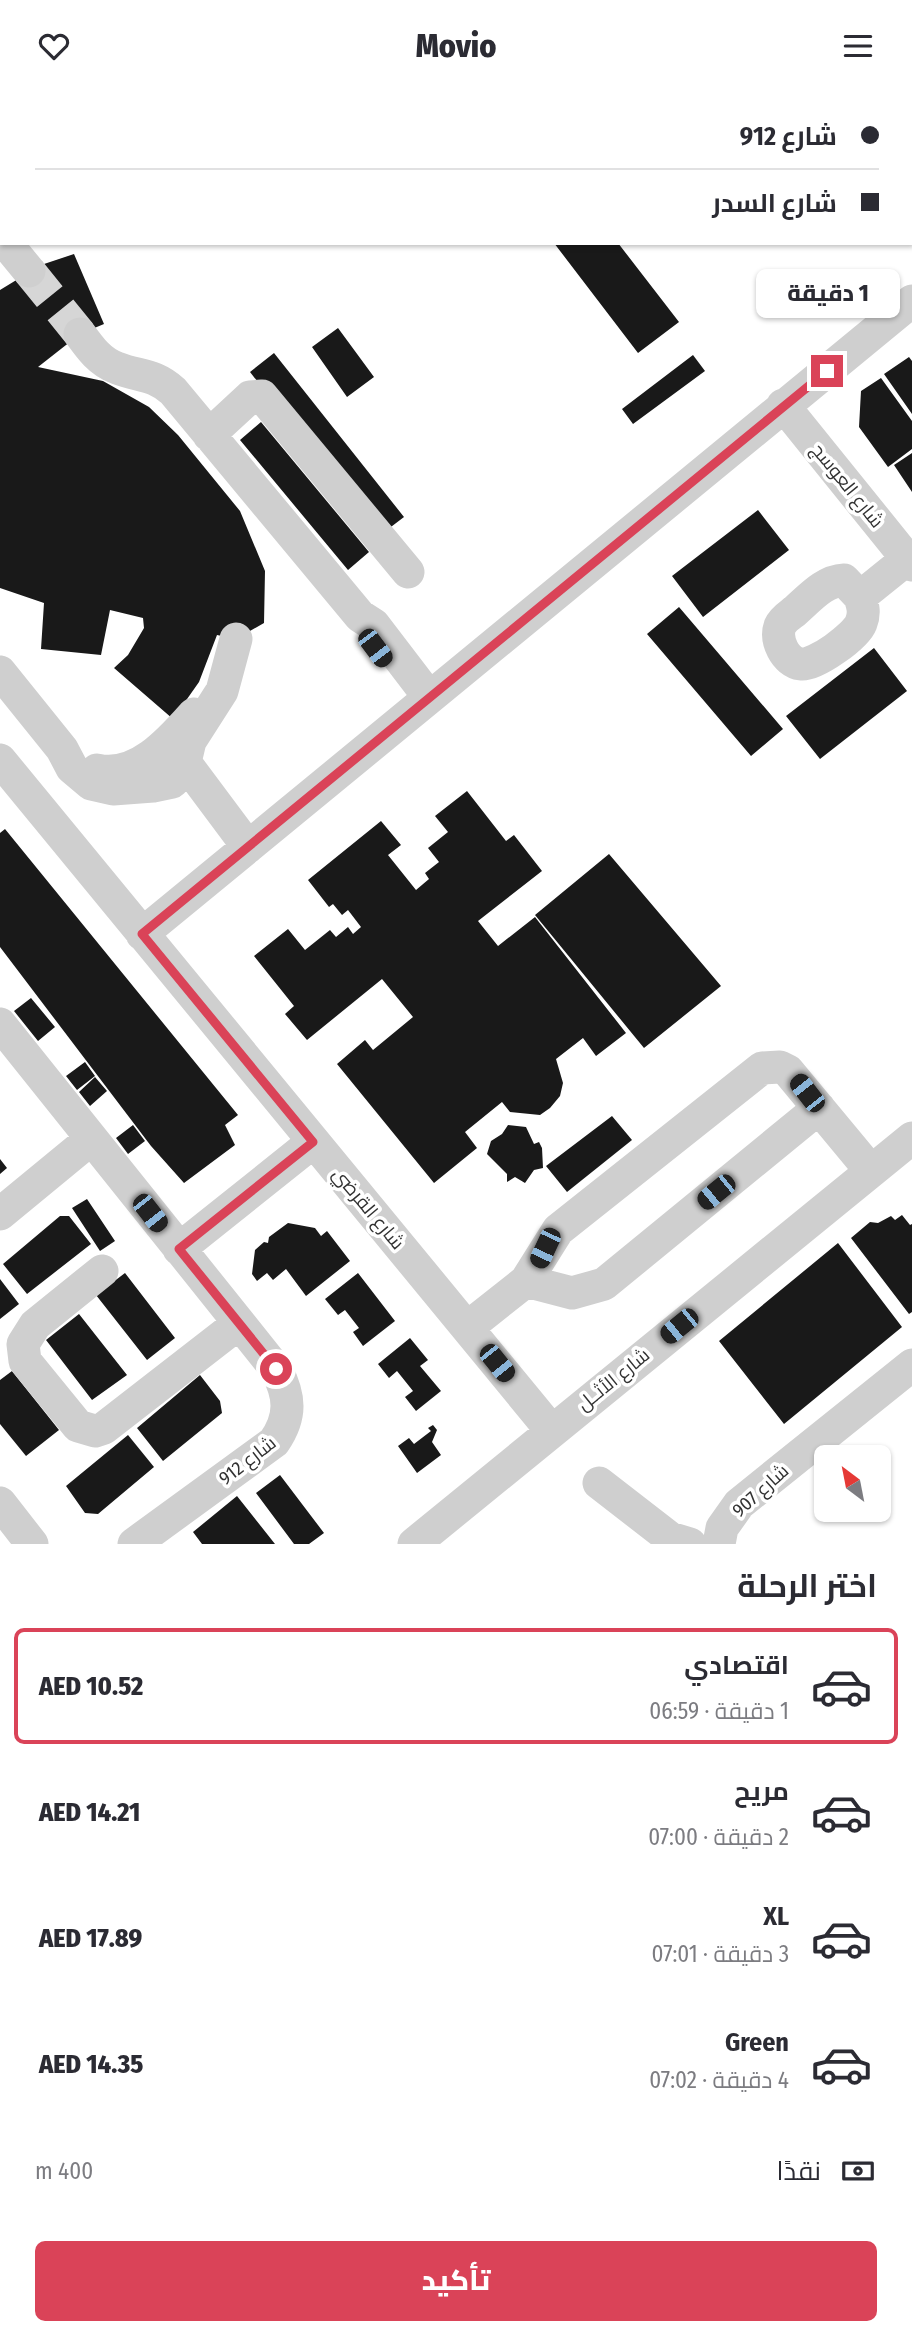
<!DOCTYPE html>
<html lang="ar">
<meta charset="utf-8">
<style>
body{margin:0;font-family:"Fira Sans Condensed",Cairo,sans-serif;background:#f7f7f7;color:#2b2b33;direction:rtl;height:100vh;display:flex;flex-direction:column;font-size:26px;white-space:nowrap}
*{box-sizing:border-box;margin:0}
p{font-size:23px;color:#7c7c81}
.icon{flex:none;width:38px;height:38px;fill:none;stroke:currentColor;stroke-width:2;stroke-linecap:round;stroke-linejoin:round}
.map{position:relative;height:1453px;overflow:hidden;direction:ltr}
.sheet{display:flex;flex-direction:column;background:#fff;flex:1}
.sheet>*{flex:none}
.top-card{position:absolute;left:0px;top:0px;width:914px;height:154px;box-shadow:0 2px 5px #0004;direction:rtl;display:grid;align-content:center;height:154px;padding:0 35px;background:#fff}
.needle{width:46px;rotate:328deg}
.fabs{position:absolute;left:814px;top:1354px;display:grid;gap:14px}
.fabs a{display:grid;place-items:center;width:77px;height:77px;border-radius:10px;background:#fff;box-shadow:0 2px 5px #0004;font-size:35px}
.end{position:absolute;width:32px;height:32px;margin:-16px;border:9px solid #da4358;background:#fff;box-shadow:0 0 0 4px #fff}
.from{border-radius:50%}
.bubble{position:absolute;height:49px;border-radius:10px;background:#fff;box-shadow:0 2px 5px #0004;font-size:23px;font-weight:800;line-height:49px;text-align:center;direction:rtl}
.car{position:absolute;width:21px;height:42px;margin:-21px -10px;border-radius:9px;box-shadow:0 0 5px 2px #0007;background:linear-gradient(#222 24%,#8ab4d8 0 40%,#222 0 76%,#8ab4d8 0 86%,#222 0)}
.top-card b{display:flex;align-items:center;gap:24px;height:66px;font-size:26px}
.top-card b+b{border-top:2px solid #e1e1e2}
.top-card i{width:18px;height:18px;background:#2b2b33}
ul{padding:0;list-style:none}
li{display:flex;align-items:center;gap:21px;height:116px;margin:0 14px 10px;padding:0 21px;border:4px solid transparent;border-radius:10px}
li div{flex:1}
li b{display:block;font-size:26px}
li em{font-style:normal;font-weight:800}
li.selected{border-color:#da4358}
li>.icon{width:63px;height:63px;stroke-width:1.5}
h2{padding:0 35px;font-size:32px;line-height:84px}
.pay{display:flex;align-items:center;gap:18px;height:77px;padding:0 35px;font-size:26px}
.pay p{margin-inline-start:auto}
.action{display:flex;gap:14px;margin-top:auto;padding:14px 35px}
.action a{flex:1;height:80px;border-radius:10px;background:#da4358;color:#fff;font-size:28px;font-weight:800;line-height:80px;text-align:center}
header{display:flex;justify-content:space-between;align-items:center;height:91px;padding:0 35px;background:#fff;font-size:32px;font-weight:800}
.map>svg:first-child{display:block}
</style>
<header><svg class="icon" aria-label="menu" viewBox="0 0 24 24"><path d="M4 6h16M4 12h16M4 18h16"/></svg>Movio<svg class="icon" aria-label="heart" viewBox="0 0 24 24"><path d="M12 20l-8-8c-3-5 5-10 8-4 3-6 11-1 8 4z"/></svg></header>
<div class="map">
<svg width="912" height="1453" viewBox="0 0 912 1453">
<rect width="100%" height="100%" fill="#fff"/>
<path fill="#191919" d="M554,152H618L679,231L638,262Z
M74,163L104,233L80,243L38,276L103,290L149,316L178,344L240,420L265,480L264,532L236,548L217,544L199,591L173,628L114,577L128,564L144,537L143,527L110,519L101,564L41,558L44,512L0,497V199L41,174Z
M338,237L374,286L347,306L312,256Z
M274,262L404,426L379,445L250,281Z
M693,264L705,280L633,333L622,318Z
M909,266L912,270V323L884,283Z
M881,287L912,330V358L888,376L859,336L861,300Z
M261,331L369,461L348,479L240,349Z
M912,362V401L894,374Z
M758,419L789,459L703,526L672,485Z
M679,516L783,638L751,665L647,543Z
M874,557L907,600L820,668L786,625Z
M467,700L506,750L514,744L542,780L478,830L498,855L535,826L626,942L596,965L583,947L556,968L563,992L560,1005L550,1017L540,1024L510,1021L502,1011L465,1041L477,1057L434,1092L337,973L365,949L373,959L413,926L382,888L307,949L285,923L294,915L254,865L288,838L305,859L330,839L336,846L348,836L353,843L361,836L348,819L342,824L333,813L329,816L308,789L381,730L401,754L388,764L416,799L429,788L425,782L439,771L428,757L448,741L435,725Z
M5,738L238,1024L225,1034L235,1054L184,1092L151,1055L0,856V742Z
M609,763L721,895L644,957L535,824Z
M31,907L55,936L38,950L14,920Z
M85,971L95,985L77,999L66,985Z
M95,986L107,1000L90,1015L79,1001Z
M612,1025L632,1049L567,1101L546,1075Z
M133,1034L145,1050L128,1063L116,1047Z
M508,1034L526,1036L534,1053L539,1051L542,1057L543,1077L534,1079L525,1092L515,1086L507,1091V1083L487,1063L491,1050L502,1043Z
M0,1068L7,1077L0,1083Z
M87,1108L115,1150L100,1160L72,1117Z
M902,1124L910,1134L912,1133V1221L909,1223L851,1147L870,1131L878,1132L891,1125L895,1129Z
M60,1125H69L91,1153L27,1203L3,1173Z
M288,1132L315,1137L321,1145L327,1140L350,1170L306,1205L286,1178L273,1189L267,1182L257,1190L252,1183L255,1159L264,1151L268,1152L269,1146Z
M838,1152L902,1236L784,1333L719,1250Z
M125,1182L175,1247L147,1269L96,1204Z
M358,1182L395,1230L363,1255L353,1241L359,1237L345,1219L338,1224L325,1208Z
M0,1188L19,1213L0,1228Z
M79,1223L127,1284L92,1309L46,1249Z
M410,1247L428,1269L420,1275L441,1300L416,1320L405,1306L413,1300L397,1280L389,1287L378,1273Z
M12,1280L59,1339L26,1365L0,1333V1289Z
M200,1284L220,1310L222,1322L163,1370L137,1337Z
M433,1334L437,1339L432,1351L441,1364L417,1382L398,1355L409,1347L414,1353L431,1340L428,1337Z
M128,1344L154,1376L98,1423L85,1422L66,1395Z
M280,1384L324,1442L309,1453H294L256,1402Z
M237,1405L275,1453H202L193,1441Z"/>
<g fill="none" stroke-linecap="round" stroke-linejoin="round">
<path stroke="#d6d6d6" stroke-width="33" stroke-dasharray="33 17" stroke-linecap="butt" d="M29,180L80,243"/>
<path stroke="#cfcfcf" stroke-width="33" d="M106,0L108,2
M386,2L388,0
M6,152L29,180
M80,243C90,257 100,271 117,277C139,286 153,282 173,300L360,525L374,534L429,606
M783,314L912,474
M209,344L250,306L262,305L408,481
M860,506C863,515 865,522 861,532C856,545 815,575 801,573C785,571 775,549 780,535C783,528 790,524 795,520C810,507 824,490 844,489L860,506L907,468
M0,581L62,658L72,677L91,693L113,698L153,695L172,691L183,680L190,650L222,600L236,548
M175,658L248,756
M0,669L551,1339
M97,679C137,688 170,650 194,623
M142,843L912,210
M0,933L276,1278C290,1305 292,1325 274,1351L134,1453
M0,1123L91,1048
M179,1158L313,1051
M102,1180L35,1234L23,1253L25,1270L78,1335L95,1340L104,1337L238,1233
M526,1190L572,1202L604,1193L819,1017
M468,1236L526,1190L558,1139L762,977L780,976L788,980L871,1080
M599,1392L670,1447L690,1453
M0,1412L32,1453
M414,1453L912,1047
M719,1453L722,1437L739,1413L912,1274"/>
</g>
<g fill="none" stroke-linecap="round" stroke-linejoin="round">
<path stroke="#da4358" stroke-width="9" d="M276,1278L179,1158L313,1051L142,843L827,280"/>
</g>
<g text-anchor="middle" stroke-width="7" stroke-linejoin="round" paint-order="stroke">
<g font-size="19" fill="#323232" stroke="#fff">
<text transform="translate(848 394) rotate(51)" y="7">شارع العوسج</text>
<text transform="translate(369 1117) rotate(50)" y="7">شارع القرضي</text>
<text transform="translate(613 1288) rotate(-39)" y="7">شارع الأثــل</text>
<text transform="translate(247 1369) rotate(-38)" y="7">شارع 912</text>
<text transform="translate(760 1399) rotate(-42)" y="7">شارع 907</text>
</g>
</g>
</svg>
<div class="fabs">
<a><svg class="needle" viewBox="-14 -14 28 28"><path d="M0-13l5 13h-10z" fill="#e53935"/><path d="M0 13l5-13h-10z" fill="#7c7c81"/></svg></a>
</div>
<i class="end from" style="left:276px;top:1278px"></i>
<i class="end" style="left:827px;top:280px"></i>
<div class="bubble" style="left:756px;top:178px;width:144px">1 دقيقة</div>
<i class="car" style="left:375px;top:557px;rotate:143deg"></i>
<i class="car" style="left:807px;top:1002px;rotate:322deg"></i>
<i class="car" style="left:716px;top:1101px;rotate:231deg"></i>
<i class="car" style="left:150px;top:1122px;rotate:142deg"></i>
<i class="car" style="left:545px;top:1157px;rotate:205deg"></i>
<i class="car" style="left:679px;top:1235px;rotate:231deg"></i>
<i class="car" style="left:497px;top:1272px;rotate:141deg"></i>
<div class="top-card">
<b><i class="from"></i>شارع 912</b>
<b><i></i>شارع السدر</b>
</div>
</div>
<section class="sheet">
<h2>اختر الرحلة</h2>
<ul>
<li class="selected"><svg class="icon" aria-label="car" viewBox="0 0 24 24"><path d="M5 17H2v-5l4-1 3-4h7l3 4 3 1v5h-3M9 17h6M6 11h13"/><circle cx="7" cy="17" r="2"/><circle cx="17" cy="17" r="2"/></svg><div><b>اقتصادي</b><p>1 دقيقة · 06:59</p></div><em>AED 10.52</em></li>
<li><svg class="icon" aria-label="car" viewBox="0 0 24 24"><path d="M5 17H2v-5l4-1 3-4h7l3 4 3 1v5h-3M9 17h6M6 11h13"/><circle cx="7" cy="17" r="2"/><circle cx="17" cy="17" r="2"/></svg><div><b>مريح</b><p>2 دقيقة · 07:00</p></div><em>AED 14.21</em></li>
<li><svg class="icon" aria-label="car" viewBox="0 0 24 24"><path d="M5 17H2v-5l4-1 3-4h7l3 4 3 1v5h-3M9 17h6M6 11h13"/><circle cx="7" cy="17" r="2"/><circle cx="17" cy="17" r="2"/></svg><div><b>XL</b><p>3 دقيقة · 07:01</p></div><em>AED 17.89</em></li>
<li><svg class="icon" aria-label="car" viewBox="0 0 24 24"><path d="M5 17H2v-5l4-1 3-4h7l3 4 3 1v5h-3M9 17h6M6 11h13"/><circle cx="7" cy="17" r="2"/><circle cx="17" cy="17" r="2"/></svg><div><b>Green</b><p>4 دقيقة · 07:02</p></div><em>AED 14.35</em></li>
</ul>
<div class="pay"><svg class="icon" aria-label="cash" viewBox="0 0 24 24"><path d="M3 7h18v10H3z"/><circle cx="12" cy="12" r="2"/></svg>نقدًا<p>400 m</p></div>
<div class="action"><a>تأكيد</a></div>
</section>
